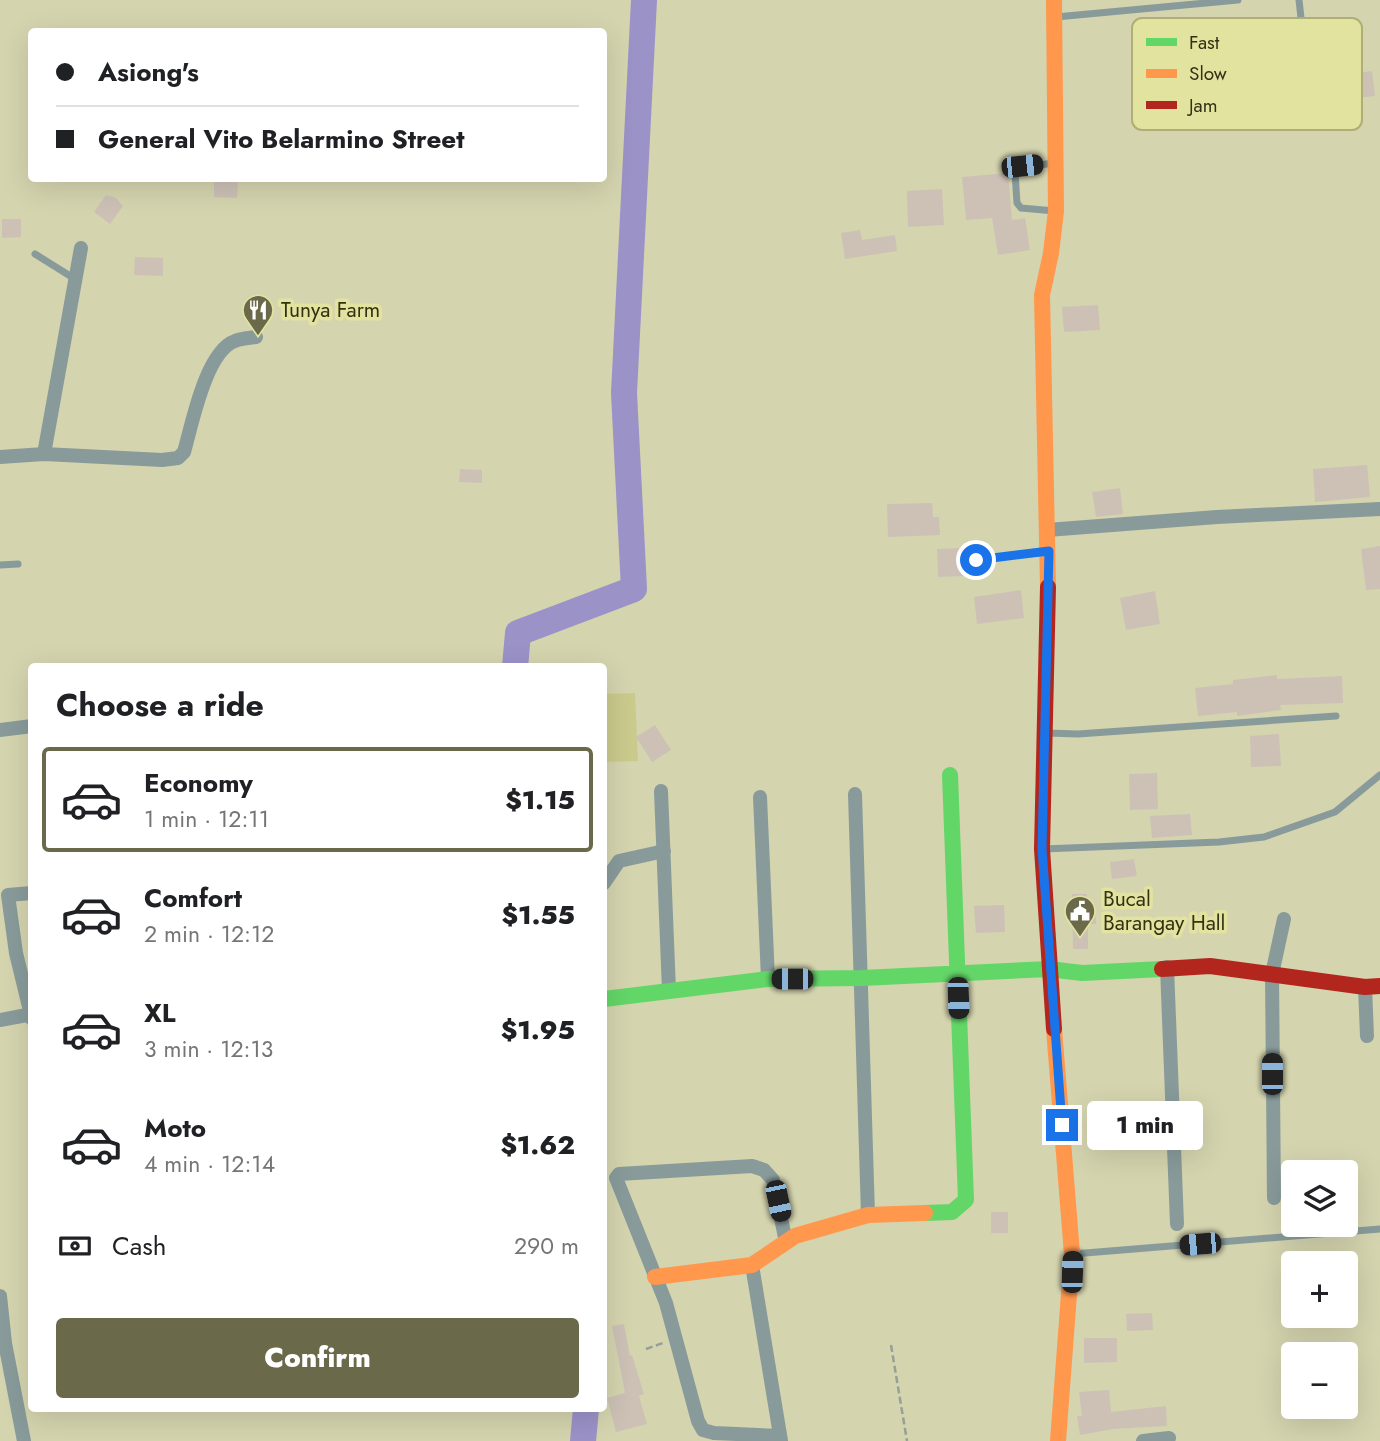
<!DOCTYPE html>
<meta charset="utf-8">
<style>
body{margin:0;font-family:Jost,sans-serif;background:#f6f6f6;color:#202124;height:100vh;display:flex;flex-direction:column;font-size:26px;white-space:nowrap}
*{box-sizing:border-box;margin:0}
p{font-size:23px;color:#757577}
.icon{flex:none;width:38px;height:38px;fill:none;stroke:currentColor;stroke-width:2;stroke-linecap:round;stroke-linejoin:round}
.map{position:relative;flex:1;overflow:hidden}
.side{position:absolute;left:28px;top:663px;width:579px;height:749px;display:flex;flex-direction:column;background:#fff;border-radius:7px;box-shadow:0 7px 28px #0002}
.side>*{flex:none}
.top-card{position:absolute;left:28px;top:28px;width:579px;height:154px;border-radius:7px;box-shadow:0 7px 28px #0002;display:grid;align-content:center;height:154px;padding:0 28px;background:#fff}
.controls{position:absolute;left:1281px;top:1160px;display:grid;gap:14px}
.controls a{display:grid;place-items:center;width:77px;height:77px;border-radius:7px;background:#fff;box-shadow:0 7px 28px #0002;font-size:35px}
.end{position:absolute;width:32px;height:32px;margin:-16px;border:9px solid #1a73e8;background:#fff;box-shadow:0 0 0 4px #fff}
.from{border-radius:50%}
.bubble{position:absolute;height:49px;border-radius:7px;background:#fff;box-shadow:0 7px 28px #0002;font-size:23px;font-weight:800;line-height:49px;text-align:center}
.car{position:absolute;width:21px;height:42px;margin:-21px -10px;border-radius:9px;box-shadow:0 0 5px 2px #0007;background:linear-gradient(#222 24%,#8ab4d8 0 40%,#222 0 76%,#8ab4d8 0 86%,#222 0)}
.top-card b{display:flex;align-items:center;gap:24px;height:66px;font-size:26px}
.top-card b+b{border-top:2px solid #e0e0e0}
.top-card i{width:18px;height:18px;background:#202124}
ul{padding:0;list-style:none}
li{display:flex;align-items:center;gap:21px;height:105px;margin:0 14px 10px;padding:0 14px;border:4px solid transparent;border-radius:7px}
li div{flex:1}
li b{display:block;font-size:26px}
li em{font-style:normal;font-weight:800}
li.active{border-color:#6a6a4b}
li>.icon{width:63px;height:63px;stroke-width:1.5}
h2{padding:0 28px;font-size:32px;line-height:84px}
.pay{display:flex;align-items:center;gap:18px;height:77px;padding:0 28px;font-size:26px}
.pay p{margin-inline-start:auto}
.primary-button{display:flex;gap:14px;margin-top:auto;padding:14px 28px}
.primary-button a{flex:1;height:80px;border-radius:7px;background:#6a6a4b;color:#fff;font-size:28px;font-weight:800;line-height:80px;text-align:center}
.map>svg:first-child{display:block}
</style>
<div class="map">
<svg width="1380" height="1441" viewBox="0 0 1380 1441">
<rect width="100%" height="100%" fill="#d4d4af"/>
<path fill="#caca8d" d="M635,693L638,761L604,762V694Z"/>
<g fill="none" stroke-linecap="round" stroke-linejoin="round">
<path stroke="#9b92c8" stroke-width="26" d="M515,667L518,633L634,589L624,393L644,0
M583,1441L586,1409"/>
</g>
<path fill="#cdc1b6" d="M1344,37L1348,74L1372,71L1375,96L1279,106L1274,67H1270L1268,45Z
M1008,173L1012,220L1025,218L1030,250L998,255L992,218L966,220L962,177Z
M214,180L238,181L237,198L214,197Z
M942,189L944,225L908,227L907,191Z
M106,195L116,198L123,206L110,224L94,212Z
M2,219H21V237L2,238Z
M860,230L862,240L895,235L897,251L845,259L841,233Z
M135,257L163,258V276L134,275Z
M1098,305L1100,330L1064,332L1062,307Z
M1367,465L1370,497L1315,502L1313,469Z
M460,469L482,470V483L459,482Z
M1120,488L1123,514L1096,517L1092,492Z
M932,503L933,517H939L940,535L888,537L887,504Z
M1380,546V589L1366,590L1361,549Z
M963,548L964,576L938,577L937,549Z
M1021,590L1024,618L977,624L974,597Z
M1155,591L1160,624L1126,630L1120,598Z
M1277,675V679L1342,676L1343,703L1280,705L1281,710L1237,716V712L1198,716L1195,688L1233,684V680Z
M655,725L671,750L652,762L636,737Z
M1279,734L1281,766L1251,767L1250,736Z
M1157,773L1158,809L1130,810L1129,774Z
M1190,814L1192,835L1152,838L1150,816Z
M1134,859L1137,876L1112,879L1110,862Z
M1072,894H1087V910H1095L1096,924H1088V949H1073Z
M1004,905L1005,932L976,933L974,906Z
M991,1212H1008V1233H991Z
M1152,1313L1153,1330L1127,1331L1126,1314Z
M624,1324L630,1356L632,1355L644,1394L639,1396L647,1424L616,1432L607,1398L625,1393L612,1326Z
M1084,1338H1117V1362L1084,1363Z
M1109,1390L1111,1412L1166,1406L1167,1426L1113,1429L1080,1435L1077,1416H1082L1079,1392Z"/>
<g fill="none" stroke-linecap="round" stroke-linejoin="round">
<path stroke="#95a096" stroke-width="2.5" stroke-dasharray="7 3.5" stroke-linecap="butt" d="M891,1345L907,1441
M646,1349L663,1343"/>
<path stroke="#889b9a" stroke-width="7" d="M1299,0L1302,27H1329
M1056,17L1238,0
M1054,163L1016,168L1015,172L1017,203L1021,208L1055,211
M35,254L75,279
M976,560L1048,551
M0,565L18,564
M1047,733L1078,734L1336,716
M1043,849L1219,842L1264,837L1335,812L1380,775
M1073,1254L1380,1229"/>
<path stroke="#889b9a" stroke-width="14" d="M44,454L81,248
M0,457L44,454L162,460L178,458L184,452C192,424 206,351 235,341C241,338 250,338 256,337
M1047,530L1217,517L1380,509
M0,730L32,726
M661,791L669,991
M855,794L868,1215
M760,797L768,979
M604,883L619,861L664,851
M32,893L8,895L16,953L32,1019
M1167,967L1177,1224
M1365,987L1367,1036
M0,1020L32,1014
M1274,1198L1272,974L1284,919
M752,1265L781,1441
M0,1296L5,1343L24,1441
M780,1436L714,1433L703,1430L698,1421L666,1303L616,1178L619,1174L752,1166L764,1170L773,1180L786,1242
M1143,1441L1169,1438"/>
<path stroke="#63d668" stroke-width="16" d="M604,999L768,979L862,978L1049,969L1082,973L1162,969
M925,1213L952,1212L966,1200L950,775"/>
<path stroke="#ff974d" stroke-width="16" d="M1048,587L1042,295L1051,253L1056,211L1054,0
M1054,1029L1072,1254L1058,1441
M655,1277L752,1265L795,1236L868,1215L925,1213"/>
<path stroke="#b3261e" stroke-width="16" d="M1048,587L1042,849L1054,1029
M1162,969L1210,966L1365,987L1380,986"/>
</g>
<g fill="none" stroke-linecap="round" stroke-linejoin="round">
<path stroke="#1a73e8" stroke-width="9" d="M976,560L1049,551L1042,849L1062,1125"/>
</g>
<defs>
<g id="restaurant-pin" transform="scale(1.575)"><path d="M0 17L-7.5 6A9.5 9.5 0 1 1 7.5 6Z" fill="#6a6a4b" stroke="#e3e3a0"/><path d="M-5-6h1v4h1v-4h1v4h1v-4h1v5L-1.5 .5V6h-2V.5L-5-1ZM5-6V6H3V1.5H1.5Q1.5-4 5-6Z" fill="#fff"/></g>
<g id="civic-pin" transform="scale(1.575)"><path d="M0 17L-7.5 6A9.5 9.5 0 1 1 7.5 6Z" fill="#6a6a4b" stroke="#e3e3a0"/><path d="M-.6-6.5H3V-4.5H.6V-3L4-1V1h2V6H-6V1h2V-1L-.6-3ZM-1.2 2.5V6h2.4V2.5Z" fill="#fff"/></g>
</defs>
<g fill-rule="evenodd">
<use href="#restaurant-pin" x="258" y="310"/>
<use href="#civic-pin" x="1080" y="911"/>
</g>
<g text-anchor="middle" stroke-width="7" stroke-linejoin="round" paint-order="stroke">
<g font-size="21" fill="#313115" stroke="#e3e3a0" text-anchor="start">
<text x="281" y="317">Tunya Farm</text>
<text x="1103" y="906">Bucal<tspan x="1103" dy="24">Barangay Hall</tspan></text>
</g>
</g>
<rect x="1132" y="18" width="230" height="112" rx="10" fill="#e3e3a0" stroke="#aeae76" stroke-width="2"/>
<rect x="1146" y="38" width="31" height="8" fill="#63d668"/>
<rect x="1146" y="69" width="31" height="9" fill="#ff974d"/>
<rect x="1146" y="101" width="31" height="8" fill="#b3261e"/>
<g font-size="19" fill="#313115">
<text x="1189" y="49">Fast</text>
<text x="1189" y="80">Slow</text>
<text x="1189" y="112">Jam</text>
</g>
</svg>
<div class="controls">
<a><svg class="icon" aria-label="layers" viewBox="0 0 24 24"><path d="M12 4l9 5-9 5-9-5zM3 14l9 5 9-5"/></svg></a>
<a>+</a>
<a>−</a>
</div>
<i class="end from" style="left:976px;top:560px"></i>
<i class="end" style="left:1062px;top:1125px"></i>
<div class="bubble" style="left:1087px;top:1101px;width:116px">1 min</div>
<i class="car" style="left:1022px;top:166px;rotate:84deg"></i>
<i class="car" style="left:792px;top:979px;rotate:270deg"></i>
<i class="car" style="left:958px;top:998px;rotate:178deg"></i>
<i class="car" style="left:1272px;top:1074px;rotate:0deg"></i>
<i class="car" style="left:778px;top:1201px;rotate:168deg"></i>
<i class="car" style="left:1200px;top:1244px;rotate:265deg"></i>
<i class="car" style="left:1072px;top:1272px;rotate:2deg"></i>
<div class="top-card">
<b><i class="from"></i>Asiong's</b>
<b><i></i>General Vito Belarmino Street</b>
</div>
<section class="side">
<h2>Choose a ride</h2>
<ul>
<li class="active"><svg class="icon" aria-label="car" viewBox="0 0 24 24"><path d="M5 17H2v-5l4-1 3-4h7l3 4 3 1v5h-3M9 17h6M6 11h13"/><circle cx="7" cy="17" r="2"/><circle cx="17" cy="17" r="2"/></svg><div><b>Economy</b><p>1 min · 12:11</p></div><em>$1.15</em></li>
<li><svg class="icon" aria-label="car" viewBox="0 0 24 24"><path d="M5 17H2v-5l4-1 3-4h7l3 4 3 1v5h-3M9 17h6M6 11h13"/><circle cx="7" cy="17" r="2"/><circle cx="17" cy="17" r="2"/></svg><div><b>Comfort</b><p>2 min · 12:12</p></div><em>$1.55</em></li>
<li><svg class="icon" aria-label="car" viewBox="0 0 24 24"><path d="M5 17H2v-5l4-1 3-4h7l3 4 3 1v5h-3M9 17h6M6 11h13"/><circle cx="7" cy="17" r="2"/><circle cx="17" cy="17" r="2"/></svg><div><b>XL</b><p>3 min · 12:13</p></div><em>$1.95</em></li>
<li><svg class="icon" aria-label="car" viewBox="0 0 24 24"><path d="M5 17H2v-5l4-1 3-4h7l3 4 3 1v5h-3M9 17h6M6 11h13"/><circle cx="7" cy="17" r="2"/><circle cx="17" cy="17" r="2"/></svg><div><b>Moto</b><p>4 min · 12:14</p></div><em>$1.62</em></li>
</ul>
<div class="pay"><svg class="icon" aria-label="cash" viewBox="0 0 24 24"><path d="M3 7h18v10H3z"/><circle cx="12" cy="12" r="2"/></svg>Cash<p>290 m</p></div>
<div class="primary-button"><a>Confirm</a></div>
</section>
</div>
